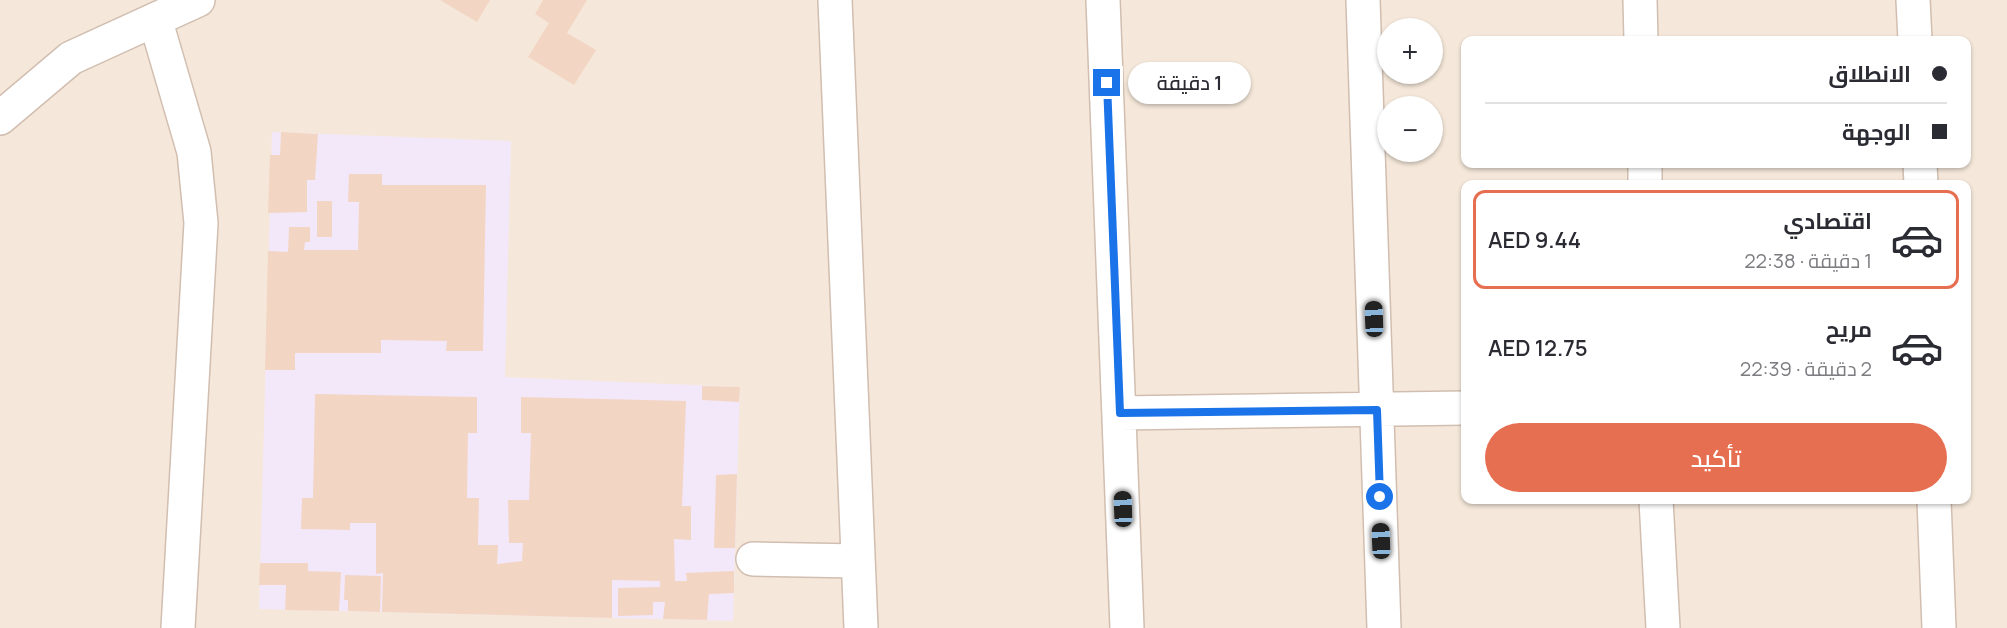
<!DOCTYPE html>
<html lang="ar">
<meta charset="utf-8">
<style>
body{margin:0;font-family:Manrope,Cairo,sans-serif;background:#f7f7f7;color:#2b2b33;direction:rtl;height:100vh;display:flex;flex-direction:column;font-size:22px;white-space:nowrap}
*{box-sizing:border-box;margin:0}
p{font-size:20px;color:#7c7c81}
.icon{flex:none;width:33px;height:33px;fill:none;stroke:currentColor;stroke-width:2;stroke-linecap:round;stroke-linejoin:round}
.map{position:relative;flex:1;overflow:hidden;direction:ltr}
.side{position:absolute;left:1461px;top:180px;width:510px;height:324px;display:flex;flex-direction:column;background:#fff;border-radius:12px;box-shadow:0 2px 4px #0004;direction:rtl}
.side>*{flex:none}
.banner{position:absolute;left:1461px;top:36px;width:510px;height:132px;border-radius:12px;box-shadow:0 2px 4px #0004;direction:rtl;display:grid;align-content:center;height:132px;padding:0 24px;background:#fff}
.fabs{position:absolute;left:1377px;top:18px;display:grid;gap:12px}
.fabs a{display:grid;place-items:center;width:66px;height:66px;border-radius:50%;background:#fff;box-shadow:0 2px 4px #0004;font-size:30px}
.end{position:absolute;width:27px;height:27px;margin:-14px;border:8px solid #1a73e8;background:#fff;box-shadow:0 0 0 3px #fff}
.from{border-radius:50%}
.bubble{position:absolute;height:42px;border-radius:21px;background:#fff;box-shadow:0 2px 4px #0004;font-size:20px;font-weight:600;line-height:42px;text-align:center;direction:rtl}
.car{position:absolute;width:18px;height:36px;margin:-18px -9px;border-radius:8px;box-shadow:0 0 4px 2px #0007;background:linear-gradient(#222 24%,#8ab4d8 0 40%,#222 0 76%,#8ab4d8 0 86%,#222 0)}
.banner b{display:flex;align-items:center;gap:21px;height:57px;font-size:22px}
.banner b+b{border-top:2px solid #e1e1e2}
.banner i{width:15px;height:15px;background:#2b2b33}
ul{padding:10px 0 0;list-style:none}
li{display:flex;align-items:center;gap:18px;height:99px;margin:0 12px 9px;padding:0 12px;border:3px solid transparent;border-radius:12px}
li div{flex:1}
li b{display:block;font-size:22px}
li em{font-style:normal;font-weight:600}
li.active{border-color:#e76f51}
li>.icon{width:54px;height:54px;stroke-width:1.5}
.action{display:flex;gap:12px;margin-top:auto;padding:12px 24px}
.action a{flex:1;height:69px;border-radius:36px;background:#e76f51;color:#fff;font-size:24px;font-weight:600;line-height:69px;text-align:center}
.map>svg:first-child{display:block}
</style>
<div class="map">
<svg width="2007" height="628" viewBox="0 0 2007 628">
<rect width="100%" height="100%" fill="#fdf6ec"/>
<path fill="#f5e8da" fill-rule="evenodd" d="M0,0H2007V628H0ZM1388,28H1432V74H1388ZM1466,40H1966V164H1466ZM1388,106H1432V152H1388ZM1466,184H1966V500H1466Z"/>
<path fill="#f3e8fa" d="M272,132L511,141L505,377L740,387L733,621L259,609Z"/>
<path fill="#f3d5c3" d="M440,0H490L477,22Z
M543,0H587L567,33L596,50L574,85L528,57L549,23L535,14Z
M281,132L318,134L315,180H307V212L268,213L270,155H280Z
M349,174H382V185H486L483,351H446L447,341L381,340V353H295V370H265L268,251L288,252L289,227H310V242H305L304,250H358L359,202H348Z
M317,201H332V237H317Z
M702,386L740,387L739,402L702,400Z
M315,394L477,397V433H468L467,498H479L478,545H498L497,564L522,561L523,543H509L508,500H529L531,433H521V397L686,401L682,506H691V540L674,539L675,581H687L686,573L734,571V593L709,594L707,620L663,619L665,602H653V615L618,616V588L660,587V581L612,580V618L382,612L383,573L376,574V523H350V530L301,529L302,498H313Z
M737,474L735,548H714L716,475Z
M260,563H308V571L341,572L339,611L285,610L286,585H259Z
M345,575L381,576L380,612L348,611V600H344Z"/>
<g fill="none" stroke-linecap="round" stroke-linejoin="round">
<g stroke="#d1beb0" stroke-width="36">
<path id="minor" d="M835,0L861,628
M1103,0L1127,628
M1363,0L1384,628
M1640,0L1641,40
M1913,0L1915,40
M156,22L194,152L201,223L178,628
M0,118L71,58L198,0
M1645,164V184
M1920,164L1921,184
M1120,413L1466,408
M1656,500L1663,628
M1934,500L1939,628
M753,559L858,561"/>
</g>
<use href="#minor" stroke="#fff" stroke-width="33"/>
</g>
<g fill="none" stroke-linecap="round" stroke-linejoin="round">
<path stroke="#1a73e8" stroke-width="8" d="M1107,83L1120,413L1377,410L1380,497"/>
</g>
</svg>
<div class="fabs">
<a>+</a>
<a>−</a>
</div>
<i class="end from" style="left:1380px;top:497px"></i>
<i class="end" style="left:1107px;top:83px"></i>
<div class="bubble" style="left:1128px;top:62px;width:123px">1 دقيقة</div>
<i class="car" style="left:1374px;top:319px;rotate:358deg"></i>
<i class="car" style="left:1123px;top:509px;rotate:358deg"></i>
<i class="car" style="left:1381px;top:541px;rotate:358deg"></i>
<div class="banner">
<b><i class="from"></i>الانطلاق</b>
<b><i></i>الوجهة</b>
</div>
<section class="side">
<ul>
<li class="active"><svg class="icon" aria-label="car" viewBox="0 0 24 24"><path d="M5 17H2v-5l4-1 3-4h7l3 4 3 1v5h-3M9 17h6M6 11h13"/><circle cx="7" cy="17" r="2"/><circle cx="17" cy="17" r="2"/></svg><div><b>اقتصادي</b><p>1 دقيقة · 22:38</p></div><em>AED 9.44</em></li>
<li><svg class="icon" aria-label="car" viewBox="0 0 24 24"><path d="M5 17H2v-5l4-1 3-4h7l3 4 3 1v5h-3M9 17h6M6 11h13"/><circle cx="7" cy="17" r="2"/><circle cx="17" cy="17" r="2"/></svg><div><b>مريح</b><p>2 دقيقة · 22:39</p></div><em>AED 12.75</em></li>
</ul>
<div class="action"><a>تأكيد</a></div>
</section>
</div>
